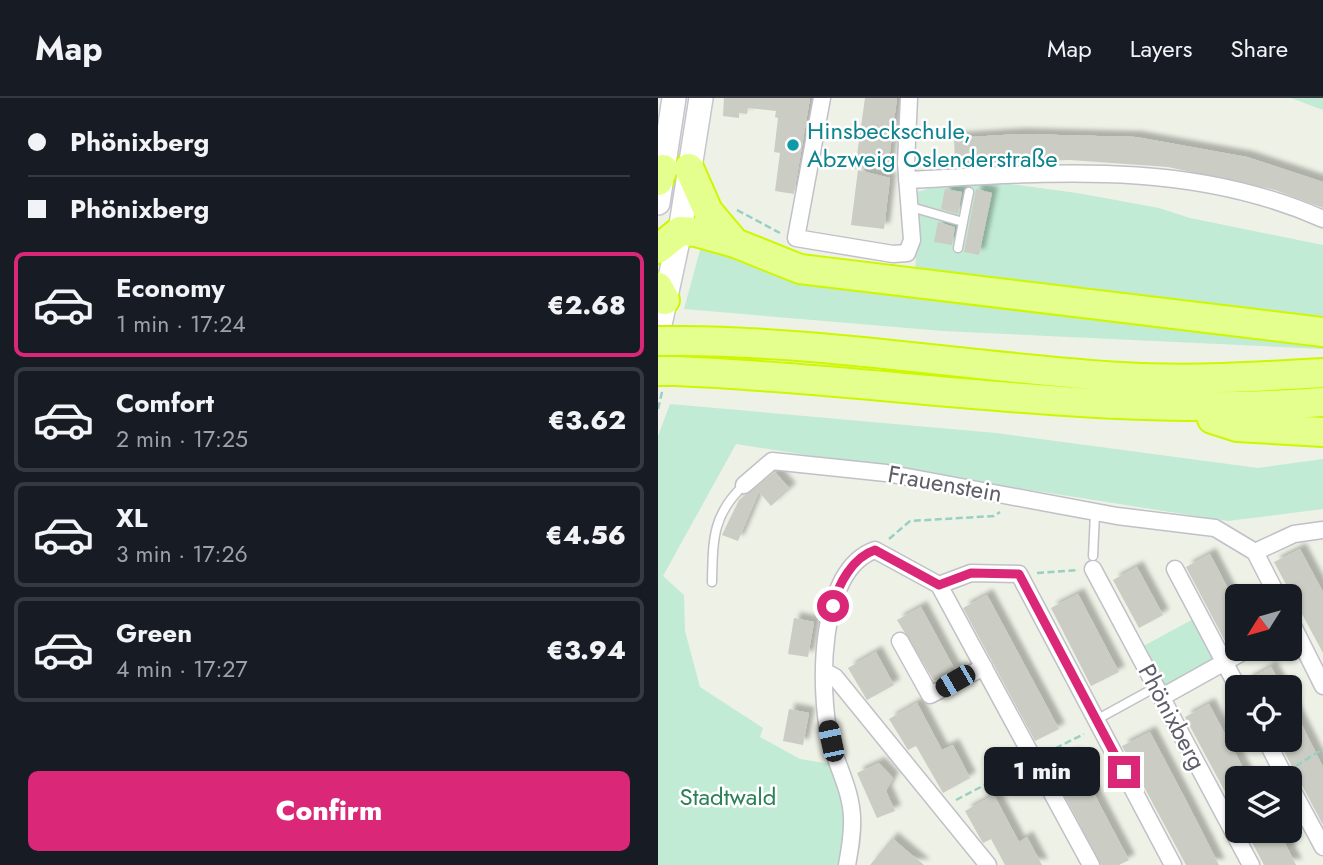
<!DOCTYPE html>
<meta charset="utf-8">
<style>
body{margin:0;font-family:Jost,sans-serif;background:#20242c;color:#f1f3f6;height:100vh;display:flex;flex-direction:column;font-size:26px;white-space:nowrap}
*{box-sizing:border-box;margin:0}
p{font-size:23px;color:#9ea1a6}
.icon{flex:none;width:38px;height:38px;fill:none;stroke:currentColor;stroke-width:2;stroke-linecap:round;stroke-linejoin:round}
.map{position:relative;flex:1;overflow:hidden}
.sheet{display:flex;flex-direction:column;background:#171b24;width:658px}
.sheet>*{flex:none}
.hud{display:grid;align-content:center;height:154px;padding:0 28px;background:#171b24}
.needle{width:46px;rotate:233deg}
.fabs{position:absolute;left:567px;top:486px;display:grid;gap:14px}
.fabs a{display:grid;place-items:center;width:77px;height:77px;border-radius:10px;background:#171b24;box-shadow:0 2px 5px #0004;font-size:35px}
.end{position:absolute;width:32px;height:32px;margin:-16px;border:9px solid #db2777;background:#fff;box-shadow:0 0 0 4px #fff}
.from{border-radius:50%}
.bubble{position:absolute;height:49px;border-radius:10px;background:#171b24;box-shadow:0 2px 5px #0004;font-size:23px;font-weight:800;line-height:49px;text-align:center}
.car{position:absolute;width:21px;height:42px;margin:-21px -10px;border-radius:9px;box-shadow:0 0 5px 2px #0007;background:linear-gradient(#222 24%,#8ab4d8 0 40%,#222 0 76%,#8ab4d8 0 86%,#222 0)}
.hud b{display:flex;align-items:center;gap:24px;height:66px;font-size:26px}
.hud b+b{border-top:2px solid #363941}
.hud i{width:18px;height:18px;background:#f1f3f6}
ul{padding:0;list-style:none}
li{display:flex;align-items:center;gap:21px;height:105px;margin:0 14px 10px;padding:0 14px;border:4px solid #363941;border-radius:10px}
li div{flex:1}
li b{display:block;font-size:26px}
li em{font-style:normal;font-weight:800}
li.selected{border-color:#db2777}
li>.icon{width:63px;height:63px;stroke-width:1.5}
.button{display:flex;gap:14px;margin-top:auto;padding:14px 28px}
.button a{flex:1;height:80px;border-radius:10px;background:#db2777;color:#fff;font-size:28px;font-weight:800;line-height:80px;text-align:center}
header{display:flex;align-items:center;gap:42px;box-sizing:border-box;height:98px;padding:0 35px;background:#171b24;border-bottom:2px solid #363941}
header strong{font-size:33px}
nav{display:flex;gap:38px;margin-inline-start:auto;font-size:24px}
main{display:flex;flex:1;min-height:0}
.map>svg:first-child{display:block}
</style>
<header>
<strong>Map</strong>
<nav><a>Map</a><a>Layers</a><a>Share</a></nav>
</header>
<main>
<section class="sheet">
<div class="hud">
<b><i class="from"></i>Phönixberg</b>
<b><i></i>Phönixberg</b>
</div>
<ul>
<li class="selected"><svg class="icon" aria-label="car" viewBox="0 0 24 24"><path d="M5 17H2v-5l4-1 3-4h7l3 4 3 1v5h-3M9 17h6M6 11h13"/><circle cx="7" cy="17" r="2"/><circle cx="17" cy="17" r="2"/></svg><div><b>Economy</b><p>1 min · 17:24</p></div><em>€2.68</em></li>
<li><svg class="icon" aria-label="car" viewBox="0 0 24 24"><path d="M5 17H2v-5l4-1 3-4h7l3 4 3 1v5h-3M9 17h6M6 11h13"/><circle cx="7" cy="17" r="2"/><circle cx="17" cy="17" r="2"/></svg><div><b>Comfort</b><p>2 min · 17:25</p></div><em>€3.62</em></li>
<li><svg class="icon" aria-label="car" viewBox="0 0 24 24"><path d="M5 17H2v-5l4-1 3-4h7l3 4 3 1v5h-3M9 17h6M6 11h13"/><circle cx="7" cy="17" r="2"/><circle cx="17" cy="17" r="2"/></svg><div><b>XL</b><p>3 min · 17:26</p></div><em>€4.56</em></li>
<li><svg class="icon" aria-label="car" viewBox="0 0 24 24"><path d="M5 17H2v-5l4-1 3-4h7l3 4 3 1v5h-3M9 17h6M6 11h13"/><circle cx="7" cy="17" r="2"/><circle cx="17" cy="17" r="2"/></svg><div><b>Green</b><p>4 min · 17:27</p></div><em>€3.94</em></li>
</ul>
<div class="button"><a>Confirm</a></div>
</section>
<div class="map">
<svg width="665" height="767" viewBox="0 0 665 767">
<defs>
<filter id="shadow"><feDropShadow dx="6" dy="-6" stdDeviation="2" flood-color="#0004"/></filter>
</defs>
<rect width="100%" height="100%" fill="#eef1e6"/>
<path fill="#c1ebd5" d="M633,0H665V12Z
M293,84L344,85L419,95L501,110L532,120L665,147V251L285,233L26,211L44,145L99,170L164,187L257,197L259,94Z
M12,306L338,335L600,370L665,361V411L570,423L78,346L5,478L26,497L27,533L42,589L105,630L102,639L142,661L178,667L188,692L186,767H0V338Z
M539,519L563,564L503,595L480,551Z"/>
<path fill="#cbccc3" filter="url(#shadow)" d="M66,0H152L136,96L117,93L122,55L116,54L120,20L117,19L118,13L90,10L89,16L81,15V20L65,18Z
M207,0H239L230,69L197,71Z
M362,36L478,39L589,59L665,84V110L617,92L510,69L412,62L297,66L296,40Z
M200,72L232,80L226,131L193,127Z
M287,91L304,94L300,116L283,111Z
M318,91L334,95L321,157L306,154Z
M280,124L297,129L294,147L276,144Z
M117,374L132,391L113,408L101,394L80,443L64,437L81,402Z
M642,451L665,494V555L616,464Z
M552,456L579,508V539L568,545L528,469Z
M479,469L505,517L481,530L455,482Z
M420,496L461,574L433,588L393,510Z
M329,497L401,631L377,643L305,510Z
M263,509L297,572L276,583L239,522Z
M136,520L156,524L150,559L130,556Z
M218,554L236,587L209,602L190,570Z
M613,569L625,590H590L588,583Z
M632,603L665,669V727L620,642H632Z
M259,605L284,652L295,647L312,680L285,695L258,648L250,652L231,621Z
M551,606L591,681H579V716L527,619Z
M131,611L151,615L145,647L125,643Z
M492,634L531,708L561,767H528L464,648Z
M415,656L471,762L461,767H443L391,668Z
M221,665L235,680L228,693L237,713L219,720L199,675Z
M336,697L361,744L369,739L384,767H347L333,741L325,745L322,740L307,713Z
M588,733H621L638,767H606Z
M234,740L248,752L266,767H212Z"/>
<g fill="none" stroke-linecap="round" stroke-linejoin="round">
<g stroke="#c1c0c8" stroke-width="11">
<path id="service" d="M253,109L305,124L311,94
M300,150L305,124
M435,458L437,415
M54,484C55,442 54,417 86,387
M438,622L498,589"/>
</g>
<g stroke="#c1c0c8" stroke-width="19">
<path id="minor" d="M164,0L138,140L235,156L249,155L254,142L248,65L251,0
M249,82C392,75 530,61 665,121
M86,387L114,363L228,375L459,418L557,430L597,454L620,499
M597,454L636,436L665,432
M435,471L593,767
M517,471L580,590
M281,487L433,767
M632,522L665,588
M242,543L272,597L326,569
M166,573L177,579L330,767
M504,599L590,551
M608,642L628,681
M632,688L665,749
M189,767C192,751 195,735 194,719C193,692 179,668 172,642C161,593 159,472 217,452L281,487L313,475L361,476L515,767"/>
</g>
<g stroke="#c6c4cf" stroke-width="26">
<path id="secondary" d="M0,105L16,0
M0,236L22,133L43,0"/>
</g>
<g stroke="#cdf700" stroke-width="32">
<path id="motorway" d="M31,70L50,113L77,145L142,171L665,234
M0,83L5,71
M0,151L22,133L38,134L77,145
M0,189L7,202
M25,243C172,244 317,270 464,279C531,283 598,279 665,275
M18,273C234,282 448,321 665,304
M554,321L579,329L665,334"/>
</g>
<path stroke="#9acfc3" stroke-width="2.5" stroke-dasharray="7 3.5" stroke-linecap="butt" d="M79,112L122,135
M0,311L4,294
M231,441L252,423L336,418L342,414
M379,475L421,472
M388,655L426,636
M638,668L665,651
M298,702L361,669"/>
<use href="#service" stroke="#fff" stroke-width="8"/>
<use href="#minor" stroke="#fff" stroke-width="16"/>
<use href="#secondary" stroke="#fff" stroke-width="23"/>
<use href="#motorway" stroke="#e5ff8f" stroke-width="28"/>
<g stroke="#cdf700" stroke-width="32" stroke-linecap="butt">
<path id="motorway-bridge" d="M0,243H25
M0,273H18"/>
</g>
<use href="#motorway-bridge" stroke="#e5ff8f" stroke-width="28"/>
</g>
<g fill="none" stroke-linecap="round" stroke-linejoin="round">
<path stroke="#db2777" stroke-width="9" d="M175,508C180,486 195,459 217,452L281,487L313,475L361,476L466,674"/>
</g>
<circle fill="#0f9aa8" stroke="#fff" stroke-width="2.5" cx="135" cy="47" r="7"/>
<g text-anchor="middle" stroke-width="5" stroke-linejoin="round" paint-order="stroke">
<g font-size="24" fill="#0d838f" stroke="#fff" text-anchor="start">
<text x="149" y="41">Hinsbeckschule,<tspan x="149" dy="28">Abzweig Oslenderstraße</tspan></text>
</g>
<g font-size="24" fill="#5e5d68" stroke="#fff">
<text transform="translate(287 386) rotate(10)" y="8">Frauenstein</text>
<text transform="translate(514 619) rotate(62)" y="8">Phönixberg</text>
</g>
<g font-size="24" fill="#2b8058" stroke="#fff">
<text x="70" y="707">Stadtwald</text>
</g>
</g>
</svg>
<div class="fabs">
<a><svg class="needle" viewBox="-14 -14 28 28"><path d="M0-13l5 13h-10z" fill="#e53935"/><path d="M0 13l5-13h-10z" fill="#9ea1a6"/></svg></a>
<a><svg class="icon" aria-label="locate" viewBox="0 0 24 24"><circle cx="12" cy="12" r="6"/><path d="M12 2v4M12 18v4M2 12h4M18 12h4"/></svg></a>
<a><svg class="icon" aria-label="layers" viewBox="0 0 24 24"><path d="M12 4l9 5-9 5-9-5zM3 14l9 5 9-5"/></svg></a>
</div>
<i class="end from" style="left:175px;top:508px"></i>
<i class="end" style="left:466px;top:674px"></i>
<div class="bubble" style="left:326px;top:649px;width:116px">1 min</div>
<i class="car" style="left:297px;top:583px;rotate:240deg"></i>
<i class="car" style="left:173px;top:643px;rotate:348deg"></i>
</div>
</main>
